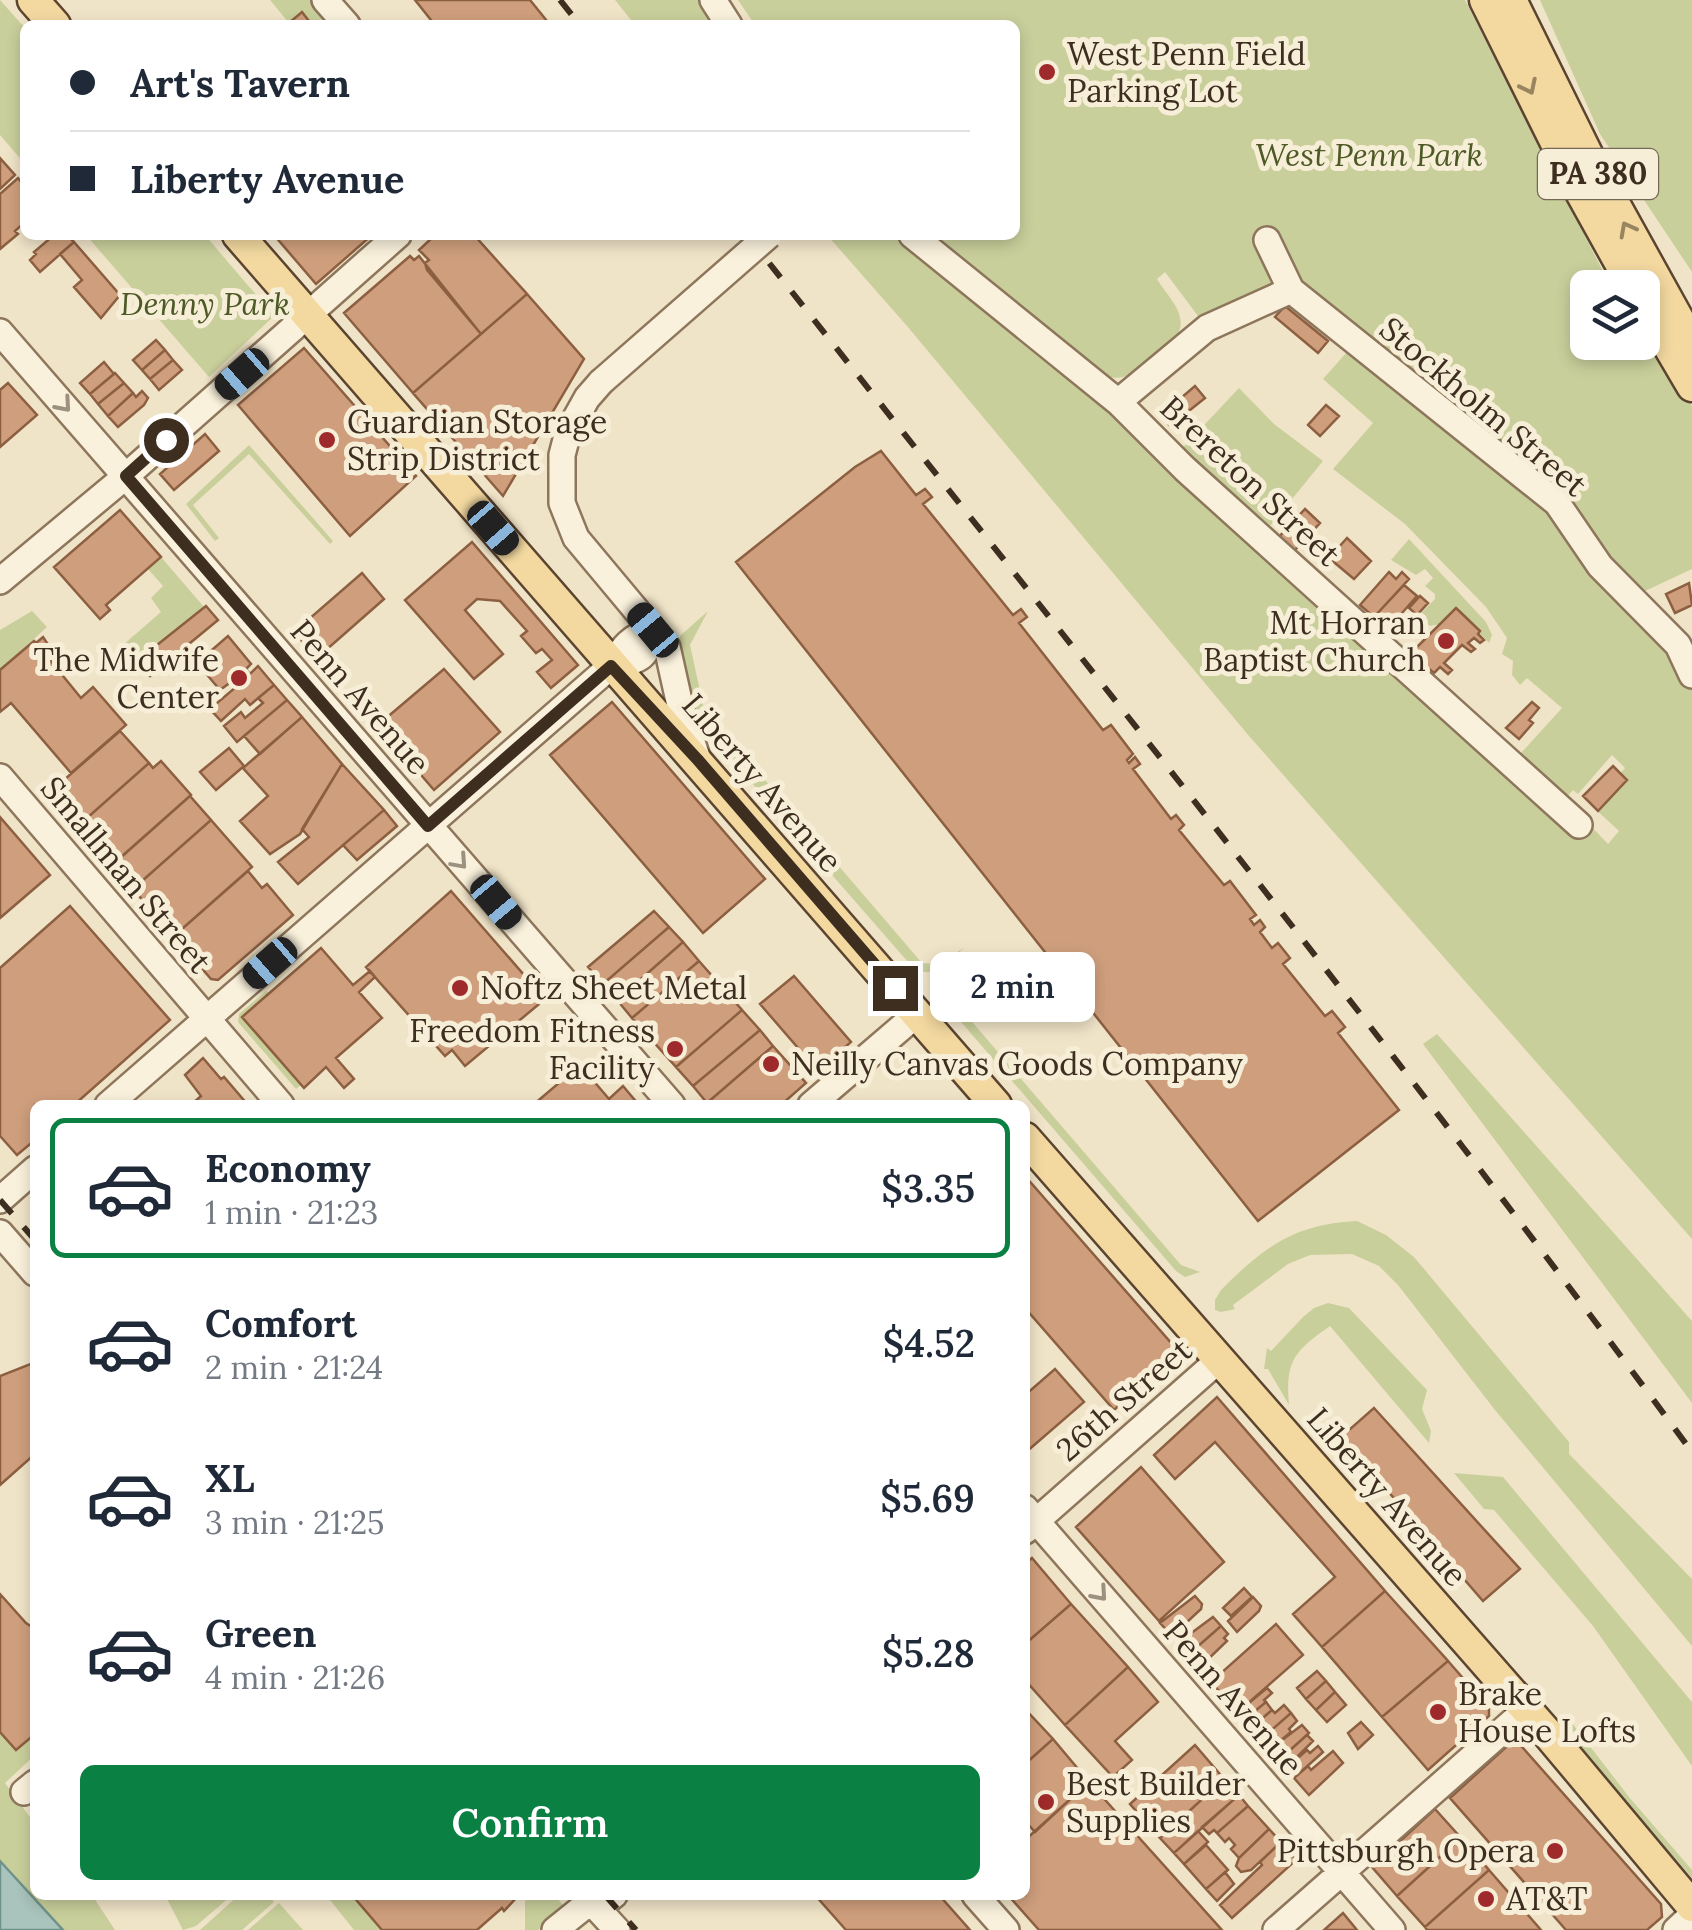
<!DOCTYPE html>
<meta charset="utf-8">
<style>
body{margin:0;font-family:Lora,serif;background:#f6f6f7;color:#1f2937;height:100vh;display:flex;flex-direction:column;font-size:38px;white-space:nowrap}
*{box-sizing:border-box;margin:0}
p{font-size:32px;color:#747a83}
.icon{flex:none;width:55px;height:55px;fill:none;stroke:currentColor;stroke-width:2;stroke-linecap:round;stroke-linejoin:round}
.map{position:relative;flex:1;overflow:hidden}
.panel{position:absolute;left:30px;top:1100px;width:1000px;height:800px;display:flex;flex-direction:column;background:#fff;border-radius:15px;box-shadow:0 5px 15px #0003}
.panel>*{flex:none}
.guide{position:absolute;left:20px;top:20px;width:1000px;height:220px;border-radius:15px;box-shadow:0 5px 15px #0003;display:grid;align-content:center;height:220px;padding:0 50px;background:#fff}
.buttons{position:absolute;left:1570px;top:270px;display:grid;gap:20px}
.buttons a{display:grid;place-items:center;width:90px;height:90px;border-radius:15px;background:#fff;box-shadow:0 5px 15px #0003;font-size:50px}
.end{position:absolute;width:45px;height:45px;margin:-22px;border:12px solid #3d2e20;background:#fff;box-shadow:0 0 0 5px #fff}
.from{border-radius:50%}
.bubble{position:absolute;height:70px;border-radius:15px;background:#fff;box-shadow:0 5px 15px #0003;font-size:32px;font-weight:600;line-height:70px;text-align:center}
.car{position:absolute;width:30px;height:60px;margin:-30px -15px;border-radius:12px;box-shadow:0 0 8px 2px #0007;background:linear-gradient(#222 24%,#8ab4d8 0 40%,#222 0 76%,#8ab4d8 0 86%,#222 0)}
.guide b{display:flex;align-items:center;gap:35px;height:95px;font-size:38px}
.guide b+b{border-top:2px solid #e0e1e3}
.guide i{width:25px;height:25px;background:#1f2937}
ul{padding:18px 0 0;list-style:none}
li{display:flex;align-items:center;gap:30px;height:140px;margin:0 20px 15px;padding:0 30px;border:5px solid transparent;border-radius:15px}
li div{flex:1}
li b{display:block;font-size:38px}
li em{font-style:normal;font-weight:600}
li.selected{border-color:#0b8043}
li>.icon{width:90px;height:90px;stroke-width:1.5}
.primary-button{display:flex;gap:20px;margin-top:auto;padding:20px 50px}
.primary-button a{flex:1;height:115px;border-radius:15px;background:#0b8043;color:#fff;font-size:40px;font-weight:600;line-height:115px;text-align:center}
.map>svg:first-child{display:block}
</style>
<div class="map">
<svg width="1692" height="1930" viewBox="0 0 1692 1930">
<rect width="100%" height="100%" fill="#f0e4c8"/>
<path fill="#c9cf9b" fill-rule="evenodd" d="M0,0L25,28V164L0,135Z
M270,0H310L332,25H312L302,13L289,23Z
M615,0H713L729,25H635Z
M738,0H1465L1611,287L1588,288V342H1642L1643,324L1692,406V569L1630,598L1692,675V1239L1249,736L907,326L827,235H912L1173,458L1239,388L1274,424L1323,461L1262,536L1512,763L1562,708L1527,678L1520,685L1512,675L1513,661L1502,654L1507,638L1486,607L1405,524L1333,469L1373,423L1323,379L1355,343L1291,290L1207,328L1165,272L1157,279C1168,297 1188,314 1178,334C1158,352 1132,388 1103,375L936,235H1015V25H755ZM1612,755L1625,768L1592,806L1619,831L1608,844L1565,799L1573,790L1578,794Z
M1540,0H1692V272L1600,134Z
M86,235H205L274,316L209,377Z
M249,445L333,541L330,544L249,454L193,505L219,538L215,541L186,504Z
M1409,539L1486,622L1492,635L1489,643L1456,608L1440,624L1430,626L1423,621L1422,612L1435,599V594L1425,586L1433,578L1425,569L1416,575L1391,560Z
M161,557L204,607L137,661L123,645L161,612L151,598L163,586L148,569Z
M32,611L47,627L0,670V630Z
M708,611L690,645L704,709L922,963L937,964L964,948C948,963 938,978 915,970L695,718L679,644L680,636Z
M986,978L970,1004L967,1016L1181,1265L1200,1272L1185,1277L1176,1271L962,1023C954,1002 972,990 986,978Z
M266,991L269,993L242,1017L301,1085L296,1089L238,1022L239,1014Z
M1437,1034L1692,1321V1403L1423,1044Z
M1357,1221L1386,1235L1414,1257L1569,1442V1454L1692,1579V1646L1495,1410L1398,1285L1379,1266L1352,1254L1310,1255L1288,1264L1233,1305L1235,1309L1221,1312L1215,1310V1300L1221,1290C1264,1247 1294,1224 1357,1221Z
M1328,1303L1349,1308L1427,1390L1422,1409L1431,1431L1429,1443L1330,1326C1295,1351 1285,1360 1289,1405L1268,1369H1264L1267,1348L1271,1351L1303,1317L1314,1308Z
M1454,1473L1503,1477L1692,1702V1766L1593,1626L1494,1510L1484,1509Z
M1565,1714L1629,1797L1692,1870V1878L1577,1744L1580,1740L1561,1718Z
M0,1732L35,1734V1755L5,1783L35,1824V1895H92L115,1930H63L0,1861Z
M165,1895H232L196,1926L183,1930Z
M239,1895H268L274,1902L242,1930H200Z
M326,1895H352L382,1930H354Z
M532,1895H554L565,1907L538,1930H525V1901Z
M279,1903L303,1930H248Z"/>
<path fill="#a9c4bc" stroke="#6f938a" stroke-width="2.5" d="M0,1861L63,1930H0Z"/>
<path fill="#cf9f7d" stroke="#8d5f41" stroke-width="2.5" d="M415,0H530L547,21L542,25H435Z
M302,12L312,25H287L289,23Z
M0,158L15,175L0,189Z
M18,178L25,187V222L15,231L18,234L0,249V194Z
M54,235H67L74,242L40,272L30,260L36,254L34,252Z
M274,235H372L316,284Z
M435,235H474L527,294L481,334L427,270L425,263L429,260L419,250Z
M74,242L120,295L101,318L74,287L82,280L60,254Z
M410,256L414,260L419,256L481,334L413,393L344,313Z
M527,294L584,359L503,496L413,393Z
M1285,306L1328,341L1318,353L1275,317Z
M156,340L165,350L142,370L133,360Z
M304,348L416,476L350,536L238,405Z
M165,350L173,360L150,379L142,370Z
M173,360L182,370L159,390L150,379Z
M104,362L114,374L90,394L80,383Z
M115,373L124,383L98,404L90,394Z
M8,383L37,415L0,447V390Z
M124,383L133,393L108,416L98,404Z
M1195,386L1205,398L1170,426L1161,415Z
M142,391L148,398L144,405L118,427L108,416L133,393L136,397Z
M1326,405L1339,416L1320,436L1308,425Z
M205,434L219,451L174,490L160,474Z
M881,451L916,495L925,489L932,497L923,504L1013,615L1021,609L1027,617L1019,623L1103,730L1111,725L1133,754L1127,760L1129,763L1135,757L1140,764L1133,769L1171,819L1176,815L1184,825L1179,830L1224,885L1230,881L1256,915L1250,919L1254,925L1260,920L1265,927L1260,932L1272,948L1278,943L1290,958L1283,964L1325,1016L1332,1011L1345,1027L1338,1033L1399,1110L1258,1221L736,562L855,467Z
M1305,509L1320,523L1293,552L1278,538Z
M120,510L161,557L106,605L110,610L100,619L54,567Z
M1347,538L1371,561L1354,579L1329,558Z
M472,542L578,665L551,688L537,672L552,660L542,649L536,653L521,636L527,631L500,601L477,599L465,610L503,654L474,679L405,600Z
M1389,572L1396,579L1402,572L1409,579L1374,617L1360,605Z
M362,573L384,599L317,658L294,632Z
M1689,583L1692,605L1675,613L1666,594Z
M1404,585L1417,596L1387,630L1374,617Z
M1420,596L1428,603L1417,615L1409,608Z
M206,606L218,620L150,676L137,661Z
M1456,608L1480,631L1478,634L1484,640L1480,643L1474,638L1468,643L1475,649L1471,652L1462,645L1444,663L1452,670L1448,674L1440,667L1434,673L1422,663L1425,659L1415,649Z
M228,636L251,664L246,669L250,674L258,666L274,685L250,705L245,699L221,721L210,709L236,687L231,682L220,690L197,663Z
M43,637L47,643L41,649L81,698L93,687L126,725L71,773L11,703L0,712V670L34,641L36,643Z
M444,669L500,732L434,790L378,725Z
M274,685L287,700L237,742L224,726L241,712L245,718L263,703L258,698Z
M287,700L302,717L260,754L244,736Z
M612,702L765,879L703,933L550,755Z
M1532,702L1539,708L1529,720L1533,723L1519,739L1506,728Z
M302,717L342,764L300,834L270,854L240,821L268,796L243,768Z
M120,731L149,763L78,826L49,793Z
M229,748L244,766L216,790L200,772Z
M161,761L191,795L112,865L78,826L149,763L153,768Z
M342,764L384,810L298,884L278,862L309,837L302,829Z
M1613,766L1627,780L1598,811L1583,796Z
M190,796L211,820L133,889L119,874L125,868L118,860Z
M384,810L397,826L357,860L343,845Z
M0,817L50,875L0,918Z
M211,820L252,867L174,936L133,889Z
M248,871L262,888L267,884L293,915L218,980L211,979L174,936Z
M451,891L545,999L465,1066L452,1050L445,1056L366,967Z
M70,906L170,1020L74,1105H35V1140L17,1155L0,1136V968Z
M654,911L669,927L603,984L588,967Z
M669,927L683,942L617,1000L603,984Z
M683,942L699,961L632,1018L617,1000Z
M321,948L353,985L370,971L375,977L359,992L382,1018L336,1058L354,1079L344,1088L326,1067L304,1088L242,1017Z
M699,961L742,1010L676,1067L632,1018Z
M794,976L851,1042L818,1071L760,1004Z
M742,1010L760,1030L693,1086L676,1067Z
M760,1030L773,1046L707,1103L693,1086Z
M773,1046L806,1083L781,1105H709L707,1103Z
M203,1058L221,1079L224,1077L248,1105H191L201,1096L185,1075Z
M580,1065L609,1099L623,1086L639,1105H533Z
M1025,1176L1179,1352L1114,1410L1025,1308Z
M33,1363L35,1454L0,1485V1376Z
M1055,1369L1084,1402L1025,1453V1395Z
M1217,1397L1385,1591L1322,1647L1293,1614L1335,1577L1215,1442L1175,1479L1154,1455Z
M1374,1408L1520,1569L1483,1601L1341,1437Z
M1141,1467L1224,1562L1159,1621L1076,1527Z
M1032,1558L1071,1604L1025,1644V1564Z
M1244,1588L1252,1597L1231,1616L1223,1608Z
M1385,1591L1448,1661L1382,1717L1322,1647Z
M0,1594L26,1623L35,1629V1734L16,1750L0,1732Z
M1195,1596L1202,1604L1201,1609L1172,1636L1160,1623Z
M1253,1597L1261,1606L1259,1611L1237,1632L1228,1621Z
M1071,1604L1128,1667L1065,1725L1025,1680V1644Z
M1213,1617L1221,1626L1188,1655L1178,1643Z
M1276,1624L1303,1655L1238,1712L1211,1682Z
M1221,1626L1228,1634L1224,1638L1227,1641L1199,1668L1188,1655Z
M1448,1661L1489,1708V1716L1428,1770L1382,1717Z
M1128,1667L1158,1702L1115,1741L1132,1760L1113,1777L1065,1725Z
M1317,1671L1326,1681L1306,1699L1297,1688Z
M1326,1681L1335,1692L1316,1710L1306,1699Z
M1267,1688L1272,1693L1264,1700L1266,1702L1244,1720L1238,1712Z
M1335,1692L1346,1705L1327,1722L1316,1710Z
M1266,1702L1272,1710L1251,1728L1244,1720Z
M1284,1705L1291,1713L1260,1740L1251,1728L1272,1710L1275,1713Z
M1025,1709L1053,1739L1025,1764Z
M1291,1713L1297,1721L1289,1729L1291,1732L1269,1750L1260,1740Z
M1361,1722L1373,1735L1358,1749L1348,1733Z
M1302,1725L1309,1733L1278,1761L1269,1750Z
M1307,1735L1313,1741L1285,1769L1278,1761Z
M1053,1739L1089,1782L1035,1832L1025,1821V1764Z
M1515,1739L1661,1904L1662,1917L1647,1930H1566L1450,1798Z
M1195,1745L1224,1779L1160,1838L1130,1804Z
M1318,1746L1323,1752L1294,1778L1285,1769L1307,1750L1310,1753Z
M1333,1751L1343,1763L1309,1795L1294,1778L1308,1766L1311,1770Z
M1224,1779L1239,1795L1174,1853L1160,1838Z
M1089,1782L1222,1930H1039L1008,1895H1025V1840Z
M1239,1795L1248,1806L1217,1833L1214,1830L1209,1834L1202,1827Z
M1248,1806L1269,1829L1239,1858L1231,1849L1235,1845L1229,1838L1225,1842L1217,1833Z
M1435,1809L1461,1838L1397,1896L1372,1867Z
M1269,1829L1281,1842L1251,1870L1241,1872L1236,1866L1239,1858Z
M1198,1831L1208,1842L1184,1864L1174,1853Z
M1461,1838L1489,1870L1425,1927L1397,1896Z
M1281,1842L1296,1860L1232,1918L1220,1905L1262,1865L1260,1862Z
M1206,1845L1228,1870L1206,1889L1184,1864Z
M1489,1870L1541,1930H1427L1425,1927Z
M1225,1872L1234,1884L1217,1901L1206,1889Z
M352,1895H519L504,1911L502,1908L477,1930H382Z
M815,1895H939L970,1930H846Z
M1343,1913L1357,1930H1324Z"/>
<g fill="none" stroke-linecap="round" stroke-linejoin="round">
<g stroke="#8d765c" stroke-width="30">
<path id="minor" d="M325,0L347,25
M713,0L729,25
M912,235L1118,402L1185,469L1579,825
M1267,240L1291,290L1557,503L1600,566L1678,645L1692,675
M0,332L672,1105
M601,382L587,398L568,432L562,455V503L576,538L667,647L681,710L698,760
M1118,402L1207,328L1291,290
M0,581L126,476L398,235
M611,666C639,660 647,660 653,631
M0,777L281,1105
M108,1105L611,666C623,647 631,636 653,631
M811,1105L917,1014
M0,1200L35,1169
M0,1233L35,1273
M1025,1508L1392,1930
M1025,1531L1220,1359
M24,1792L35,1783
M585,1895L617,1930
M975,1895L1006,1930
M555,1930L591,1901L609,1899L614,1895
M1276,1930L1526,1710
M1676,1930L1692,1915"/>
</g>
<g stroke="#5b4430" stroke-width="35">
<path id="major" d="M33,0L55,25
M1485,0L1579,189L1634,288
M1511,0L1590,160L1692,344
M238,235L996,1105
M1642,301L1692,386
M1025,1138L1548,1734L1692,1906"/>
</g>
<use href="#minor" stroke="#faf1dc" stroke-width="25"/>
<use href="#major" stroke="#f3d9a0" stroke-width="30"/>
<path stroke="#3d2e20" stroke-width="6" stroke-dasharray="18 18" stroke-linecap="butt" d="M560,0L580,25
M747,235C1065,638 1387,1038 1692,1452
M0,1200L35,1240
M605,1895L636,1930"/>
<g stroke="#8d765c" stroke-width="30" stroke-linecap="butt">
<path id="minor-bridge" d="M601,382L769,235"/>
</g>
<use href="#minor-bridge" stroke="#faf1dc" stroke-width="25"/>
</g>
<defs><path id="oneway-chevron" d="M-2-3.5L2.5 0L-2 3.5" fill="none" stroke-width="1.6" stroke-linecap="round" stroke-linejoin="round" transform="scale(2.5)"/></defs>
<g stroke="#988460">
<use href="#oneway-chevron" transform="translate(1529 87) rotate(64)"/>
<use href="#oneway-chevron" transform="translate(1627 229) rotate(-118)"/>
</g>
<g stroke="#9c907e">
<use href="#oneway-chevron" transform="translate(64 405) rotate(49)"/>
<use href="#oneway-chevron" transform="translate(460 862) rotate(48)"/>
<use href="#oneway-chevron" transform="translate(1100 1594) rotate(49)"/>
</g>
<g fill="none" stroke-linecap="round" stroke-linejoin="round">
<path stroke="#3d2e20" stroke-width="12" d="M166,440L126,476L428,826L611,666L698,760L895,988"/>
</g>
<g fill="#9e2a2b" stroke="#f7eed8" stroke-width="4">
<circle cx="1047" cy="72" r="10"/>
<circle cx="327" cy="440" r="10"/>
<circle cx="1446" cy="641" r="10"/>
<circle cx="239" cy="678" r="10"/>
<circle cx="460" cy="988" r="10"/>
<circle cx="675" cy="1049" r="10"/>
<circle cx="771" cy="1064" r="10"/>
<circle cx="1438" cy="1712" r="10"/>
<circle cx="1046" cy="1802" r="10"/>
<circle cx="1555" cy="1851" r="10"/>
<circle cx="1486" cy="1899" r="10"/>
</g>
<g text-anchor="middle" stroke-width="10" stroke-linejoin="round" paint-order="stroke">
<rect fill="#f7eed8" stroke="#756857" stroke-width="2.5" x="1538" y="149" width="120" height="50" rx="8"/>
<g font-size="30" font-weight="bold" fill="#3d2e20">
<text x="1598" y="184">PA 380</text>
</g>
<g font-size="32" fill="#3d2e20" stroke="#f7eed8" text-anchor="start">
<text x="1067" y="65">West Penn Field<tspan x="1067" dy="37">Parking Lot</tspan></text>
<text x="347" y="433">Guardian Storage<tspan x="347" dy="37">Strip District</tspan></text>
<text x="1426" y="634" text-anchor="end">Mt Horran<tspan x="1426" dy="37">Baptist Church</tspan></text>
<text x="219" y="671" text-anchor="end">The Midwife<tspan x="219" dy="37">Center</tspan></text>
<text x="480" y="999">Noftz Sheet Metal</text>
<text x="655" y="1042" text-anchor="end">Freedom Fitness<tspan x="655" dy="37">Facility</tspan></text>
<text x="791" y="1075">Neilly Canvas Goods Company</text>
<text x="1458" y="1705">Brake<tspan x="1458" dy="37">House Lofts</tspan></text>
<text x="1066" y="1795">Best Builder<tspan x="1066" dy="37">Supplies</tspan></text>
<text x="1535" y="1862" text-anchor="end">Pittsburgh Opera</text>
<text x="1506" y="1910">AT&amp;T</text>
</g>
<g font-size="32" font-style="italic" fill="#4d5a26" stroke="#f7eed8">
<text x="1369" y="166">West Penn Park</text>
<text x="205" y="315">Denny Park</text>
</g>
<g font-size="32" fill="#3d2e20" stroke="#f7eed8">
<text transform="translate(1483 407) rotate(40)" y="11">Stockholm Street</text>
<text transform="translate(1250 481) rotate(43)" y="11">Brereton Street</text>
<text transform="translate(360 697) rotate(49)" y="11">Penn Avenue</text>
<text transform="translate(762 783) rotate(49)" y="11">Liberty Avenue</text>
<text transform="translate(126 875) rotate(50)" y="11">Smallman Street</text>
<text transform="translate(1124 1400) rotate(-41)" y="11">26th Street</text>
<text transform="translate(1387 1497) rotate(49)" y="11">Liberty Avenue</text>
<text transform="translate(1233 1698) rotate(49)" y="11">Penn Avenue</text>
</g>
</g>
</svg>
<div class="buttons">
<a><svg class="icon" aria-label="layers" viewBox="0 0 24 24"><path d="M12 4l9 5-9 5-9-5zM3 14l9 5 9-5"/></svg></a>
</div>
<i class="end from" style="left:166px;top:440px"></i>
<i class="end" style="left:895px;top:988px"></i>
<div class="bubble" style="left:930px;top:952px;width:165px">2 min</div>
<i class="car" style="left:242px;top:374px;rotate:229deg"></i>
<i class="car" style="left:493px;top:528px;rotate:139deg"></i>
<i class="car" style="left:653px;top:630px;rotate:320deg"></i>
<i class="car" style="left:496px;top:902px;rotate:140deg"></i>
<i class="car" style="left:270px;top:963px;rotate:229deg"></i>
<div class="guide">
<b><i class="from"></i>Art's Tavern</b>
<b><i></i>Liberty Avenue</b>
</div>
<section class="panel">
<ul>
<li class="selected"><svg class="icon" aria-label="car" viewBox="0 0 24 24"><path d="M5 17H2v-5l4-1 3-4h7l3 4 3 1v5h-3M9 17h6M6 11h13"/><circle cx="7" cy="17" r="2"/><circle cx="17" cy="17" r="2"/></svg><div><b>Economy</b><p>1 min · 21:23</p></div><em>$3.35</em></li>
<li><svg class="icon" aria-label="car" viewBox="0 0 24 24"><path d="M5 17H2v-5l4-1 3-4h7l3 4 3 1v5h-3M9 17h6M6 11h13"/><circle cx="7" cy="17" r="2"/><circle cx="17" cy="17" r="2"/></svg><div><b>Comfort</b><p>2 min · 21:24</p></div><em>$4.52</em></li>
<li><svg class="icon" aria-label="car" viewBox="0 0 24 24"><path d="M5 17H2v-5l4-1 3-4h7l3 4 3 1v5h-3M9 17h6M6 11h13"/><circle cx="7" cy="17" r="2"/><circle cx="17" cy="17" r="2"/></svg><div><b>XL</b><p>3 min · 21:25</p></div><em>$5.69</em></li>
<li><svg class="icon" aria-label="car" viewBox="0 0 24 24"><path d="M5 17H2v-5l4-1 3-4h7l3 4 3 1v5h-3M9 17h6M6 11h13"/><circle cx="7" cy="17" r="2"/><circle cx="17" cy="17" r="2"/></svg><div><b>Green</b><p>4 min · 21:26</p></div><em>$5.28</em></li>
</ul>
<div class="primary-button"><a>Confirm</a></div>
</section>
</div>
